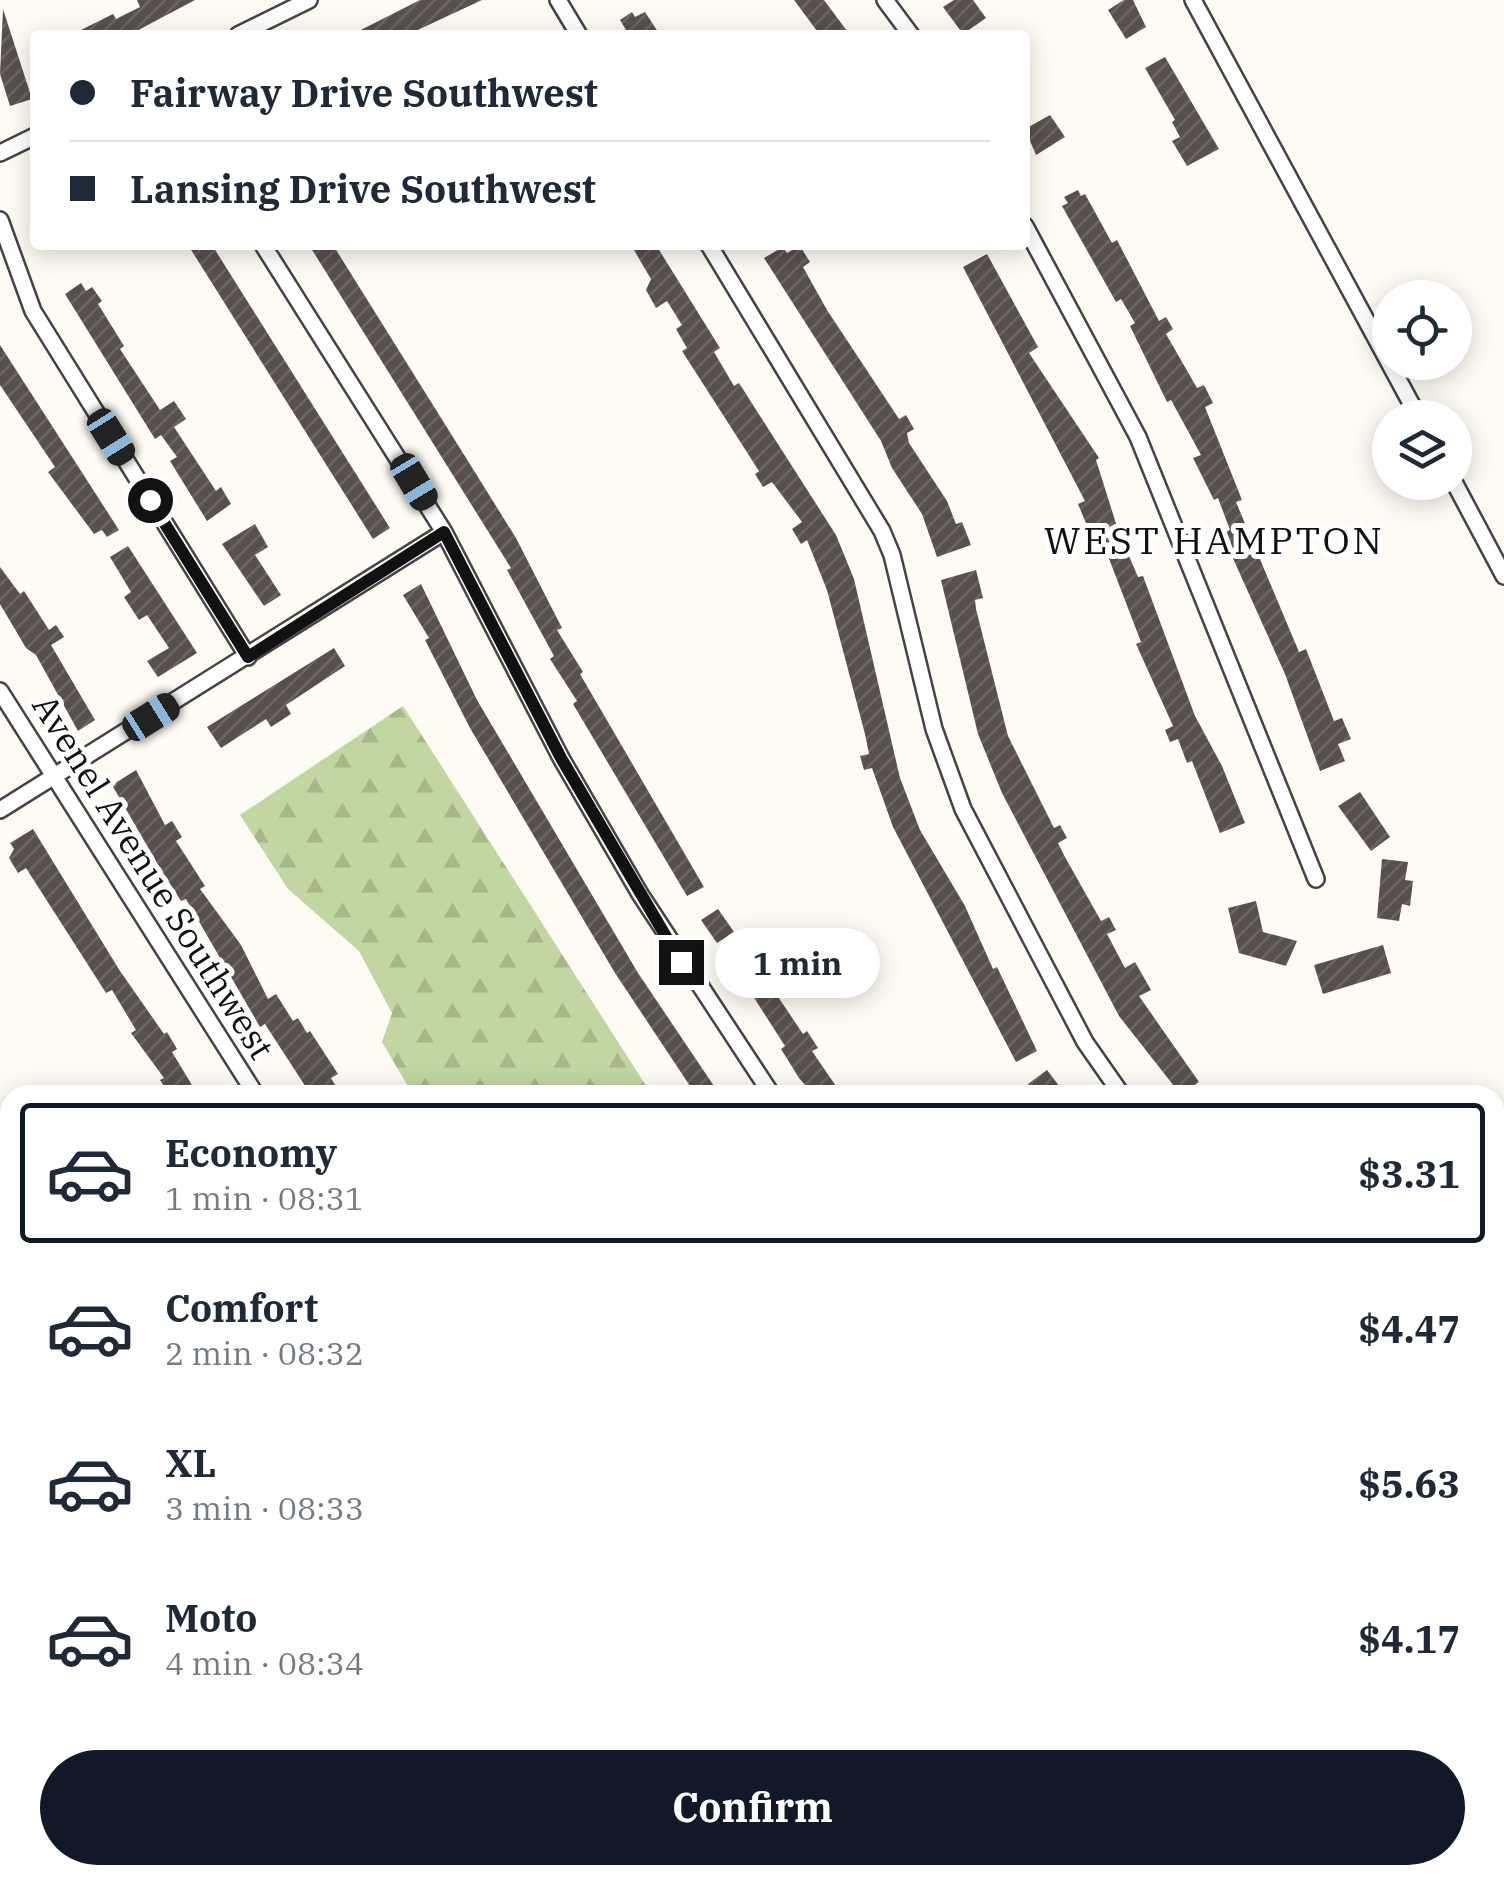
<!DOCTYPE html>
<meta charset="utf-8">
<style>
body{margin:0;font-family:"IBM Plex Serif",serif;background:#f2f2f3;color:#1f2937;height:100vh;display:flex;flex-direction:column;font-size:38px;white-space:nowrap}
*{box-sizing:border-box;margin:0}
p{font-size:32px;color:#747a83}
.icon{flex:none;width:55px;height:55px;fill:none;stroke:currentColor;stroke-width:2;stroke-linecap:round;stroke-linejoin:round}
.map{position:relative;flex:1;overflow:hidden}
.details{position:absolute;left:0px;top:1085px;width:1505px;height:800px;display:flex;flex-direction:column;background:#fff;border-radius:30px 30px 0 0;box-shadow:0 5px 25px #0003}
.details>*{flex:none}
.top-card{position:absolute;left:30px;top:30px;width:1000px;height:220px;border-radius:10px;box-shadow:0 5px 25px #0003;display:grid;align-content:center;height:220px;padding:0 40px;background:#fff}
.controls{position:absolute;left:1372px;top:280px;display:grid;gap:20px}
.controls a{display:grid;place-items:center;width:100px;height:100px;border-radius:50%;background:#fff;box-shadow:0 5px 25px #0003;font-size:50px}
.end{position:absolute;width:45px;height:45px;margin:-22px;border:12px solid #111;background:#fff;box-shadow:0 0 0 5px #fff}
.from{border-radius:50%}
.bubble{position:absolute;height:70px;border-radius:35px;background:#fff;box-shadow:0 5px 25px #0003;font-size:32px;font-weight:700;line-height:70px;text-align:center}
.car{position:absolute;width:30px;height:60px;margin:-30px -15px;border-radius:12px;box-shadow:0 0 8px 2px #0007;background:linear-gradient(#222 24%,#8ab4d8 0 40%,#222 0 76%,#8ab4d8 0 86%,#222 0)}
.top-card b{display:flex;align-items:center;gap:35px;height:95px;font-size:38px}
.top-card b+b{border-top:2px solid #e0e1e3}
.top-card i{width:25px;height:25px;background:#1f2937}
ul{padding:18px 0 0;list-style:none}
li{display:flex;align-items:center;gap:30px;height:140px;margin:0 20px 15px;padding:0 20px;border:5px solid transparent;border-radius:10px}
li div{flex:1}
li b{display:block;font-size:38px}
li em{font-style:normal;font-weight:700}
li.selected{border-color:#111827}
li>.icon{width:90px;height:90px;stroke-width:1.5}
.primary-button{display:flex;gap:20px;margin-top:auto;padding:20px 40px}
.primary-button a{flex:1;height:115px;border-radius:60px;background:#111827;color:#fff;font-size:40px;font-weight:700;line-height:115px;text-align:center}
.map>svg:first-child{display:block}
</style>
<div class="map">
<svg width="1504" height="1885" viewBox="0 0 1504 1885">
<defs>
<pattern id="forest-firs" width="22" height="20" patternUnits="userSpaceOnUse" patternTransform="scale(2.5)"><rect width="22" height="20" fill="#c2d6a1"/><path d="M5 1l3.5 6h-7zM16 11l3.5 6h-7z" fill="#a6b78a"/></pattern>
<pattern id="building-hatch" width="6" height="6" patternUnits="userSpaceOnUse" patternTransform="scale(2.5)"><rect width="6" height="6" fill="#58504e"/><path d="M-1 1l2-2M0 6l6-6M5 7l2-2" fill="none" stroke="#6b6563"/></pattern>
</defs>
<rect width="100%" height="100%" fill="#fefbf5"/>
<path fill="url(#forest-firs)" d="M403,706L652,1095H413L382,1042L392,1013L359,951L288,889L240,815Z"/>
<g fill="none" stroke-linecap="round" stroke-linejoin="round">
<path stroke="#4ca7c1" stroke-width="5" d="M1495,1638L1504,1618
M1118,1875L1119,1885
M549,1885L566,1875
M1271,1885L1283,1875"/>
</g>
<path fill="url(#building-hatch)" d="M137,0H195L129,35H71L113,14L116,19L140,7Z
M420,0H482L407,35H351Z
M794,0H824L850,35H820Z
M954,0H973L986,18L963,34L943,7Z
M1124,0H1133L1146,27L1126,39L1108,10Z
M3,9L32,99L10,106L0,74Z
M632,12L635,17L645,12L660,35H629L620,20Z
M1165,57L1219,149L1187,166L1172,141L1180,137L1172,122L1175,120L1145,68Z
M1050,115L1065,137L1036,155L1025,129Z
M1078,190L1081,196L1085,194L1112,243L1117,240L1159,321L1166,317L1173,329L1166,334L1197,388L1204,385L1213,403L1205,407L1242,500L1236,502L1299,652L1306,649L1334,721L1342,718L1351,739L1338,744L1345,761L1320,771L1285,674L1222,534L1230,530L1218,498L1214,500L1193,458L1201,455L1171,400L1167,402L1130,326L1135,323L1121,299L1116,302L1062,206L1068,203L1064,197Z
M188,245H212L390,528L373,539Z
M309,245H333L516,538L562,628L557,630L583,672L580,674L704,887L687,896L573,704L577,701L550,659L554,656L507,570L511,568Z
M631,245H656L720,348L714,352L734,386L739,383L836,535L854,579L900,778L920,830L965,906L993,969L997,967L1037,1051L1016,1062L893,827L872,768L864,770L860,756L869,754L865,734L827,590L807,540L801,544L792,529L802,522L772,482L763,487L755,474L759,471L682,351L687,348L676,329L682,325L667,301L656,308L646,290L651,279Z
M800,246L810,262L803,267L827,310L899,419L906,415L914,429L907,433L909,443L947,501L956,524L962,522L971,545L937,557L922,514L892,468L881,441L764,258L783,247L787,253Z
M987,254L1038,347L1029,353L1099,458L1096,460L1119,533L1138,577L1143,576L1195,716L1222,766L1245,823L1220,833L1192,761L1187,763L1178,739L1170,742L1165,730L1173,726L1136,644L1141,642L1108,556L1101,559L1078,504L1085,501L963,267Z
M81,283L86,291L92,287L102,301L98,304L124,346L120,349L160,410L174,401L186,419L174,427L216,491L221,487L231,504L207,521L170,461L177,457L161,435L155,439L65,294Z
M0,345L119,530L107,537L102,530L94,534L48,472L55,467L0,385Z
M255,524L268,547L255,555L281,595L264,606L222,544Z
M128,546L197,653L158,677L147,661L169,648L147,615L139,620L124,597L131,592L110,557Z
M0,567L20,594L24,591L49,630L56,625L64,637L51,645L95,720L78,731L36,655L26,648L0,604Z
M976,570L983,598L975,600L976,609L1008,736L1054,828L1060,825L1067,838L1058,843L1065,857L1101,921L1109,917L1116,930L1107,934L1125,968L1135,962L1151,990L1139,996L1199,1082L1181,1095L1119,1016L1002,793L978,734L941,580Z
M421,584L477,700L638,973L720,1095H696L615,973L470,728L425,640L429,638L403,595Z
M334,648L345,666L286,705L291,714L271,727L266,719L221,748L207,727Z
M136,770L165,825L172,821L182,837L176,841L205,886L200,889L241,945L268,999L276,994L293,1021L298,1018L307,1033L310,1031L338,1074L331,1078L338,1090L330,1095H311L265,1024L260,1027L186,899L181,901L160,868L112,785Z
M1360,792L1390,837L1371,851L1338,806Z
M33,829L120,971L164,1034L167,1032L177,1049L172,1052L198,1095H169L160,1080L164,1078L131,1033L136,1030L112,990L106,993L26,868L18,873L9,858L14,849L10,843Z
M1382,859L1408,862L1405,880L1413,881L1410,906L1402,904L1399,921L1377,918Z
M1256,901L1263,932L1297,941L1286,966L1239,953L1228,908Z
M718,909L734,932L717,943L701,920Z
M1383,945L1391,973L1323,994L1314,965Z
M750,955L803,1034L807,1031L818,1048L812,1051L842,1095H814L799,1078L781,1049L785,1046L733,965Z
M1047,1070L1066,1095H1036L1028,1084Z"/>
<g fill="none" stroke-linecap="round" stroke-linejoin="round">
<g stroke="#444" stroke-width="12">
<path id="lane" d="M0,1637L7,1649L0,1666
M0,1801L10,1799
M128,1875L133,1885
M334,1875L343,1885"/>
</g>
<g stroke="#444" stroke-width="20">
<path id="street" d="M558,0L579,35
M885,0L911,35
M1193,0L1419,418
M238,35L309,0
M0,153L35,136
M0,220L33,311L248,657
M1025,226L1138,437L1316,879
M263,245L444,532L561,758L640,894L772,1095
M709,245L882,531L892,555L934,729L963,809L1085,1042L1122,1095
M1454,482L1504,576
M0,691L256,1095
M0,810L444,532
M0,1214L10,1229
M1503,1388H1504
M370,1885L387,1875"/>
</g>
<use href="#lane" stroke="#fff" stroke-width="8"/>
<use href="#street" stroke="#fff" stroke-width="15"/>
</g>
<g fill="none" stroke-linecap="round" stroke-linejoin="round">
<path stroke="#111" stroke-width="12" d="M150,500L248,657L444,532L561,758L681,962"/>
</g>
<g text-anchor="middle" stroke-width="10" stroke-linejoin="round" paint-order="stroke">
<g font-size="35" fill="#111" stroke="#fff">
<text transform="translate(153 877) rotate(58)" y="12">Avenel Avenue Southwest</text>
</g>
<g font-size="38" letter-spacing="2.5" fill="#111" stroke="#fff">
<text x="1214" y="554">WEST HAMPTON</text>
</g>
</g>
</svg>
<div class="controls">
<a><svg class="icon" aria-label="locate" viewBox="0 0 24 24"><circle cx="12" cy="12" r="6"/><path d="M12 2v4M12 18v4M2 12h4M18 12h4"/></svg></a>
<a><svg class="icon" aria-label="layers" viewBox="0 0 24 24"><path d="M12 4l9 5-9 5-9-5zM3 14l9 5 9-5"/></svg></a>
</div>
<i class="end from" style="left:150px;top:500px"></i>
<i class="end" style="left:681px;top:962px"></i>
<div class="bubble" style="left:715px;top:928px;width:165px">1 min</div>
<i class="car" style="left:111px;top:437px;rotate:148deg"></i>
<i class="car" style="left:414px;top:482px;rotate:149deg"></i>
<i class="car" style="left:151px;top:717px;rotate:58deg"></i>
<div class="top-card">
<b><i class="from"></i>Fairway Drive Southwest</b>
<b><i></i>Lansing Drive Southwest</b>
</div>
<section class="details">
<ul>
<li class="selected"><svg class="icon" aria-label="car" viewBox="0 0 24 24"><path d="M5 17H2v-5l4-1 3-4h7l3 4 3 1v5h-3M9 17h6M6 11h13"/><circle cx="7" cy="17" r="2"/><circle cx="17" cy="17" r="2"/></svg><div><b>Economy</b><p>1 min · 08:31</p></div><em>$3.31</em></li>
<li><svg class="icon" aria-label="car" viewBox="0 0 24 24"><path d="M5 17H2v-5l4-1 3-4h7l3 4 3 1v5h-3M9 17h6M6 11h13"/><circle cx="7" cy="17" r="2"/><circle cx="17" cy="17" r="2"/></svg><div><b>Comfort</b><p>2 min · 08:32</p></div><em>$4.47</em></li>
<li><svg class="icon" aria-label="car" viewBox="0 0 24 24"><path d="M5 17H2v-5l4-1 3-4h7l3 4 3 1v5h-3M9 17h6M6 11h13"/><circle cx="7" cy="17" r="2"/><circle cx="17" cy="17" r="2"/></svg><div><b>XL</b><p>3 min · 08:33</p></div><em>$5.63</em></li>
<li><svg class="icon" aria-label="car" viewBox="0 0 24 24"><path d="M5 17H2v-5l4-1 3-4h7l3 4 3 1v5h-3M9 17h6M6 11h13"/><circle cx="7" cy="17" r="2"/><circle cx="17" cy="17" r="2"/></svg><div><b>Moto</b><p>4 min · 08:34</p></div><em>$4.17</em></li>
</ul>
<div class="primary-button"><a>Confirm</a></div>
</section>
</div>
